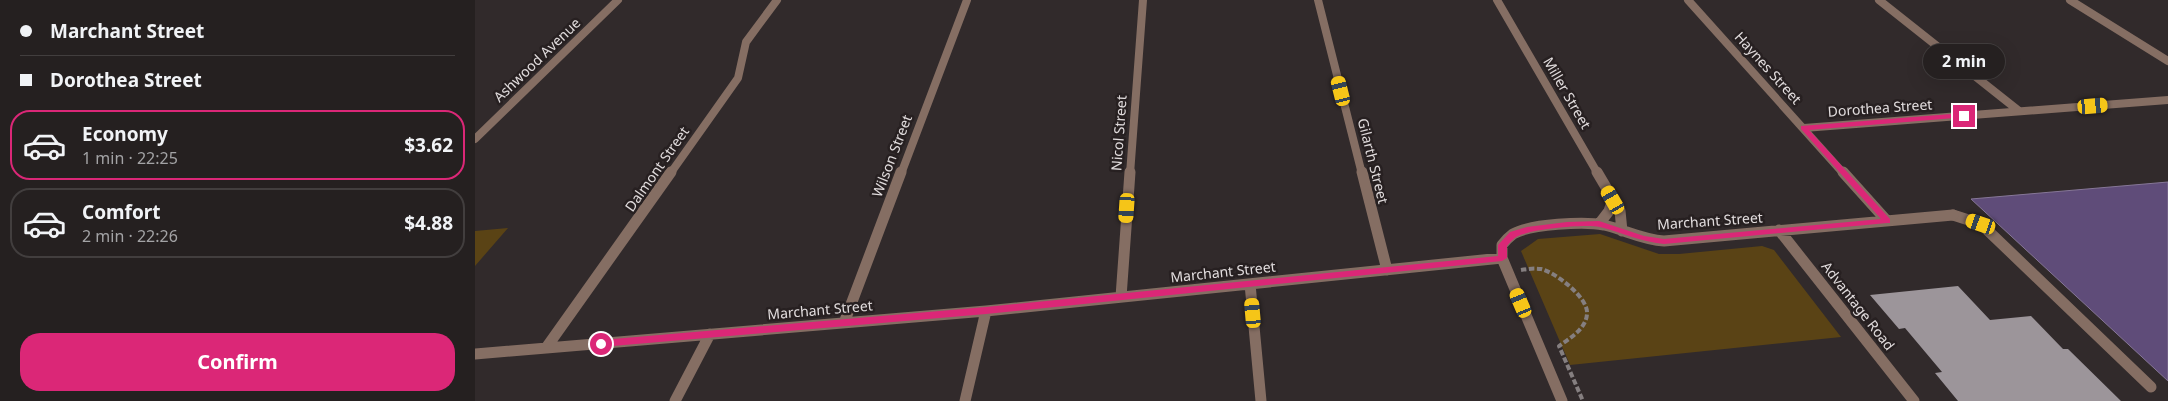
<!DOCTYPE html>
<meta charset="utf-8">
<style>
body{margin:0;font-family:"Noto Sans",sans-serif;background:#312d2d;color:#f1f3f6;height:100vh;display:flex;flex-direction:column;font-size:19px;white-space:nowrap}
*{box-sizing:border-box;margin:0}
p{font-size:16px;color:#a3a3a5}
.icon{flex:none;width:28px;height:28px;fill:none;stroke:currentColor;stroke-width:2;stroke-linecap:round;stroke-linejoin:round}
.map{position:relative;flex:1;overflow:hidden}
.sheet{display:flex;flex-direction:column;background:#252020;width:475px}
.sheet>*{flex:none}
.hud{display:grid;align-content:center;height:110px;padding:0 20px;background:#252020}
.end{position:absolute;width:22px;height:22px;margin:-11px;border:6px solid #db2777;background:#fff;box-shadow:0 0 0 2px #fff}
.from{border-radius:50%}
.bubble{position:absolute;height:35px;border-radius:18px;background:#252020;box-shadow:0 5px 20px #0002,0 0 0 1px #423e3e;font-size:16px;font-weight:700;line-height:35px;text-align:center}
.car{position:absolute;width:15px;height:30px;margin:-15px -8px;border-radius:6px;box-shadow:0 0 4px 1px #0007;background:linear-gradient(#f5c518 24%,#345 0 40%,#f5c518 0 76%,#345 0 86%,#f5c518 0)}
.hud b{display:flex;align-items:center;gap:18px;height:48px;font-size:19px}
.hud b+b{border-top:1px solid #423e3e}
.hud i{width:12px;height:12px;background:#f1f3f6}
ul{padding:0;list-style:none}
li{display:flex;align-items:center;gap:15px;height:70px;margin:0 10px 8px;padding:0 10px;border:2px solid #423e3e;border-radius:20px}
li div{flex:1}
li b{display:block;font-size:19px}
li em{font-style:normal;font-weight:700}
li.on{border-color:#db2777}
li>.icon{width:45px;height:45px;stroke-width:1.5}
.primary-button{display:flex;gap:10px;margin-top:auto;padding:10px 20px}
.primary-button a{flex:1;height:58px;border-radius:20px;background:#db2777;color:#fff;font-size:20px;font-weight:700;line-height:58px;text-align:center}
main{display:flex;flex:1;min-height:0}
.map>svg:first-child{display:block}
</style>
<main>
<section class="sheet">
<div class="hud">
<b><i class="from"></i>Marchant Street</b>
<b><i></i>Dorothea Street</b>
</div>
<ul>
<li class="on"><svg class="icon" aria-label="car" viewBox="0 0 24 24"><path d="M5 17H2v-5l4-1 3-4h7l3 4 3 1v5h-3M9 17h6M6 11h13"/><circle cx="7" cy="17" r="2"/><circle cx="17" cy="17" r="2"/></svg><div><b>Economy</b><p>1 min · 22:25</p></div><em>$3.62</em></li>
<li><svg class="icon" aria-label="car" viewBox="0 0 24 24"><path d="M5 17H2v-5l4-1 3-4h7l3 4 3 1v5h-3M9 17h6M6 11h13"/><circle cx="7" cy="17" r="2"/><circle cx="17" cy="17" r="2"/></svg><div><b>Comfort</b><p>2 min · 22:26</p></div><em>$4.88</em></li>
</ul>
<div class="primary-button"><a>Confirm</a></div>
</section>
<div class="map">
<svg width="1693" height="401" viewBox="0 0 1693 401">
<rect width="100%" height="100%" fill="#312a2b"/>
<path fill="#5a4315" d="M33,228L0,266V231Z
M1125,234L1184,254H1204L1287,246L1299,250L1366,337L1095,365L1046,251L1063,239Z"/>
<path fill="#5f4c79" stroke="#867797" d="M1693,182V381L1496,199Z"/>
<path fill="#9c959a" d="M1483,286L1515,320L1556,316L1588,349H1593L1646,401H1483L1460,373L1467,372L1430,328L1424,329L1395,295Z"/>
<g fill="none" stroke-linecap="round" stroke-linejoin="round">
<path stroke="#857f80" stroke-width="4" stroke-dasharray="5.5 2.5" stroke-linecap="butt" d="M1046,270C1052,269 1059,268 1066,269C1080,272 1114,298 1112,314C1111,329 1095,338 1084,346L1108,401"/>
<path stroke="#856e63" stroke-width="11" d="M1478,215L1506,224L1676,387"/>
<path stroke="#856e63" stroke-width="8" d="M843,0L887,174
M1022,0L1123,174
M1213,0L1369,174
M1404,0L1544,111
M1595,0L1693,61
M1329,128L1693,100
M0,139L143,0
M195,174L263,78L271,42L302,0
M426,174L492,0
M655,174L668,0"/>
<path stroke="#856e63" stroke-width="11" d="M887,172L912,270
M1122,172L1145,211L1147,231
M1368,172L1412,221
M1124,224L1134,211L1138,200
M1304,230L1439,401
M1027,258L1087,401
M775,284L786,401
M646,297L655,172
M369,323L426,172
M71,348L196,172
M0,354L511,311L1027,258V245C1030,241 1034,237 1038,234C1055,224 1110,221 1129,225C1150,230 1168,240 1189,241L1478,215
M200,401L235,334
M490,401L511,311"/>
</g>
<path fill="#db2777" d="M1489,113L1493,116L1492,117L1334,130L1415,219V223H1412L1189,244C1164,241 1148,233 1125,227C1109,224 1058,229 1043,236C1039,238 1035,242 1032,246V258L1027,261L511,314L126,347L121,344L126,340L511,307L1023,256V245L1035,232L1052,227L1092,222L1124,221L1169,236L1189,239L1406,219L1326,129V126Z"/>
<g text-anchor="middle" stroke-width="5" stroke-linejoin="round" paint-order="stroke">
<g font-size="14" fill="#e1dcdd" stroke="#272021">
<text transform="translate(62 60) rotate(-44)" y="5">Ashwood Avenue</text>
<text transform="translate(1293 68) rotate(48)" y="5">Haynes Street</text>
<text transform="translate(1092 93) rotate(60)" y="5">Miller Street</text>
<text transform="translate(1405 108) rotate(-4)" y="5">Dorothea Street</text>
<text transform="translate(644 133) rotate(-86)" y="5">Nicol Street</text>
<text transform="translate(417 156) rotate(-69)" y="5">Wilson Street</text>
<text transform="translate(898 161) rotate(76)" y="5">Gilarth Street</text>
<text transform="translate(182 169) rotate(-55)" y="5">Dalmont Street</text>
<text transform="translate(1235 221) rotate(-4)" y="5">Marchant Street</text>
<text transform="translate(748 272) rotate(-6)" y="5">Marchant Street</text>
<text transform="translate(1383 306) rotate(52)" y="5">Advantage Road</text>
<text transform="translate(345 310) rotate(-5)" y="5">Marchant Street</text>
</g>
</g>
</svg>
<i class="end from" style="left:126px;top:344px"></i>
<i class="end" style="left:1489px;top:116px"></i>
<div class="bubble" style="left:1448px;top:44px;width:82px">2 min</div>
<i class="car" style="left:866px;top:91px;rotate:346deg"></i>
<i class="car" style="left:1618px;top:106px;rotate:85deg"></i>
<i class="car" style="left:1138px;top:200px;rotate:330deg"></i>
<i class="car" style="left:652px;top:208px;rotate:184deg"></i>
<i class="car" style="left:1506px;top:224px;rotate:289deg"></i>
<i class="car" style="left:1046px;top:303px;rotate:337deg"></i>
<i class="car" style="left:778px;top:313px;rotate:355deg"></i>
</div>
</main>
